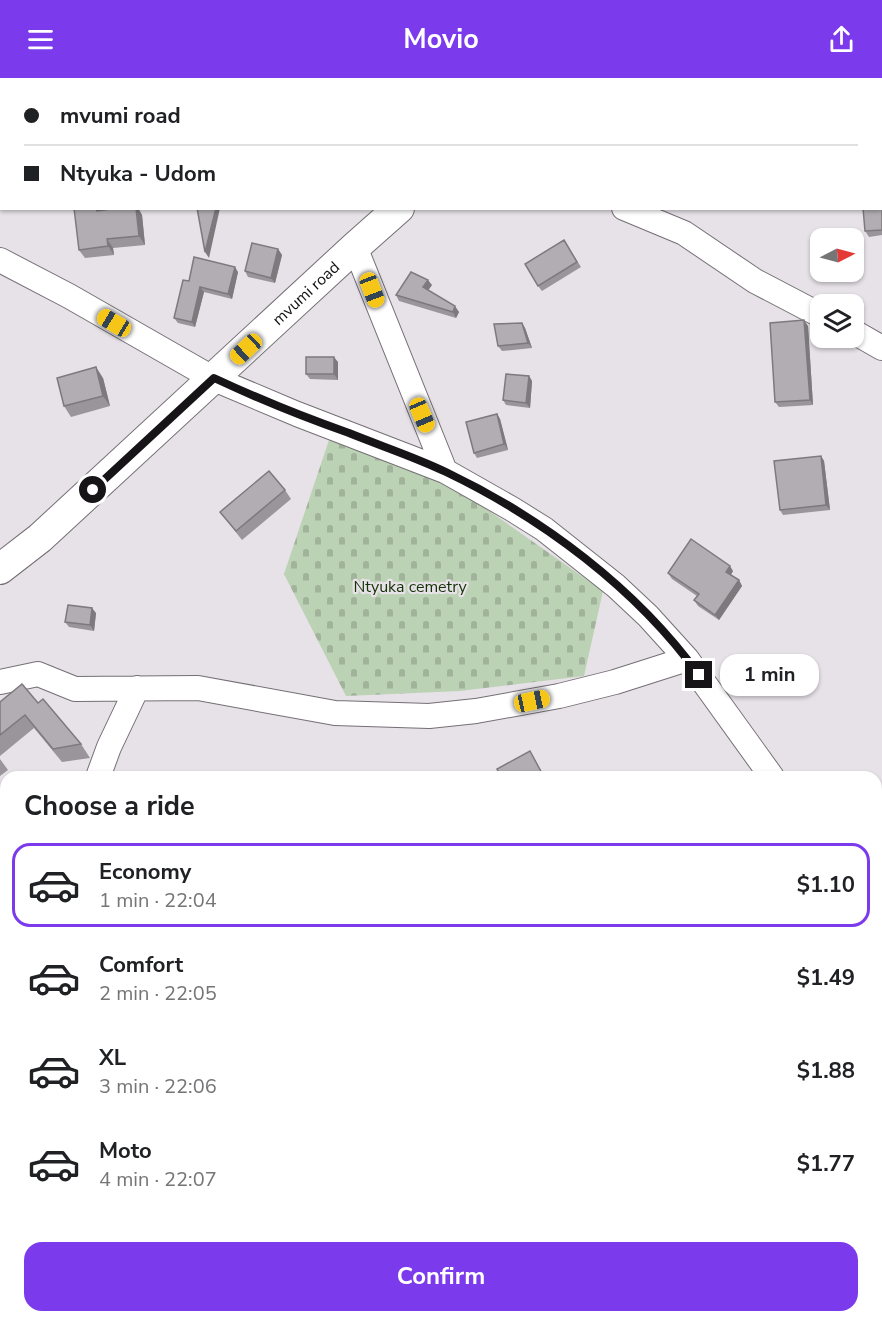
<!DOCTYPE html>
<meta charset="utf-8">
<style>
body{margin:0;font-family:"Nunito Sans",sans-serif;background:#f2f2f2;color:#202124;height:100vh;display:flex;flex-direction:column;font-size:22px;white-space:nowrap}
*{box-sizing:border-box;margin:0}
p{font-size:20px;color:#757577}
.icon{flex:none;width:33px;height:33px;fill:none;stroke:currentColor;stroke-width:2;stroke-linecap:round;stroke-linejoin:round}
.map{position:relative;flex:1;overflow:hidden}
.details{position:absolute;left:0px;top:693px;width:882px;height:552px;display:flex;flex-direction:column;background:#fff;border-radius:18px 18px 0 0;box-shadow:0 2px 4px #0004}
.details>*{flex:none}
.hud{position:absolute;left:0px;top:0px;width:882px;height:132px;box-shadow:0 2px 4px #0004;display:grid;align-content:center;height:132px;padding:0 24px;background:#fff}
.needle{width:39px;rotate:84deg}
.controls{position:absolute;left:810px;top:150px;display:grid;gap:12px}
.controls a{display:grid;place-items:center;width:54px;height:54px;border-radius:12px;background:#fff;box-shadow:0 2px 4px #0004;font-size:30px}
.end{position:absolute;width:27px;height:27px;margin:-14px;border:8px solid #161416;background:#fff;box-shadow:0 0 0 3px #fff}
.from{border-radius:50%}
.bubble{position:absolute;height:42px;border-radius:18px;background:#fff;box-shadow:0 2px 4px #0004;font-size:20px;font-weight:700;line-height:42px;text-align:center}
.car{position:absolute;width:18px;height:36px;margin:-18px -9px;border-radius:8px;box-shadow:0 0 4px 2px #0007;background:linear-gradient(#f5c518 24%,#345 0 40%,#f5c518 0 76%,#345 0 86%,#f5c518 0)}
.hud b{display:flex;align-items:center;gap:21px;height:57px;font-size:22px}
.hud b+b{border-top:2px solid #e0e0e0}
.hud i{width:15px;height:15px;background:#202124}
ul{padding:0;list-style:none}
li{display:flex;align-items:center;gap:18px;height:84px;margin:0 12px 9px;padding:0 12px;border:3px solid transparent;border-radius:18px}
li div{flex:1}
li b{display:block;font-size:22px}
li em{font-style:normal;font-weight:700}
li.current{border-color:#7c3aed}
li>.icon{width:54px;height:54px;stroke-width:1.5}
h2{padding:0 24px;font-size:27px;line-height:72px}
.primary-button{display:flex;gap:12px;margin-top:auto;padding:12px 24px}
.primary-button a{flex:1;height:69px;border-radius:18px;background:#7c3aed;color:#fff;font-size:24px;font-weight:700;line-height:69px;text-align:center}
header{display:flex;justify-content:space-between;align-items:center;height:78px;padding:0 24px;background:#7c3aed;color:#fff;font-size:27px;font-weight:700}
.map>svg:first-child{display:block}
</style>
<header><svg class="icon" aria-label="menu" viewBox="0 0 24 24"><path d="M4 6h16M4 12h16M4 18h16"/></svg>Movio<svg class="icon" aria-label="share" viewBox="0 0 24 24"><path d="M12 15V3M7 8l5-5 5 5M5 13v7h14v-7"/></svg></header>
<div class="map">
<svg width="882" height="1245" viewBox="0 0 882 1245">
<defs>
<pattern id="cemetery-stones" width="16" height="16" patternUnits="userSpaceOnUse" patternTransform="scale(1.5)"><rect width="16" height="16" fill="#bcd2b4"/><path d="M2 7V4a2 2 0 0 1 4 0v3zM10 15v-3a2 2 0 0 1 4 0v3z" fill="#a1b39a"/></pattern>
</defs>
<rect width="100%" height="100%" fill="#e7e1e8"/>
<path fill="url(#cemetery-stones)" d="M330,359L441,399L603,513L584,598L460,613L346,618L284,496Z"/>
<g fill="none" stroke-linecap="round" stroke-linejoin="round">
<g stroke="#756f75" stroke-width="26">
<path id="minor" d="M468,0L469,2
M624,130L684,155L755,203L820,237
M355,169L445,393
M0,182L69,218L214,301L297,336L445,393L512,431L544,451L616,508L648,538L687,581L772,699
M854,254L882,270
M0,604L38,596L75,611L198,610L335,635L429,638L476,633L559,618L615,604L687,581
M98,699L109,669L137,610
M0,832L6,835
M876,848L882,857
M876,1014L882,1012
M553,1245L554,1239"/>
</g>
<g stroke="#756f75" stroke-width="32">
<g id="tertiary">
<path d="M543,2L544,0"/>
<path id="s1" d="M0,491L40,460L355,169L399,130"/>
</g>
</g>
<use href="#minor" stroke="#fff" stroke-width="24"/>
<use href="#tertiary" stroke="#fff" stroke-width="30"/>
</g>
<path fill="#99959a" d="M400,0H429L430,2H401Z
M882,54V157L869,159L865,153Z
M98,130L99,132L118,130H138L142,137L145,167L113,170L114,177L85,180L79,172Z
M564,162L581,189L542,213L538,208Z
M278,171L282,177L275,205L248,199L245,193Z
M238,194L232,221L204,214L195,249L178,245L174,240L189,203Z
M432,207L428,212L459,234L456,240L399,223L396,217Z
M522,245L525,250L532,270L502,273L498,268Z
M808,248L813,327L779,329L775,324Z
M338,284V302L310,301L306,296Z
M529,298L532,303L530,330L506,327L503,322Z
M103,300L110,328L71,339L64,328Z
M497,336L500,341L508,372L477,380L474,375Z
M821,378L824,383L830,432L783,437L780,432Z
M285,412L291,421L242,462L220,434Z
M733,493L731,497L739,502L742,508L719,542L698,528L694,522L697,518L672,501L668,495Z
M96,535L94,553L69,549L65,544Z
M0,624L38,625L81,666L90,680L62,684L34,650L0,678Z
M0,681L8,692L0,698Z"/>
<path fill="#7d797d" d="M880,53L882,58V87L880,73Z
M136,130H138L142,137L145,167L139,158Z
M216,130H220L209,180L205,174Z
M107,161L113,170L114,177L108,168Z
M278,171L282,177L275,205L271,200Z
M235,189L238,194L232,221L228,216Z
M428,202L432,207L427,214L423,209Z
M200,209L204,214L195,249L192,244Z
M455,228L459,234L456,240L453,234Z
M804,242L808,248L813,327L810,322Z
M522,245L525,250L532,270L528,265Z
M334,279L338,284V302L334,296Z
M96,289L103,300L110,328L103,318Z
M529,298L532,303L530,330L526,325Z
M497,336L500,341L508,372L504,366Z
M821,378L824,383L830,432L826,427Z
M730,488L733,493L729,499L726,494Z
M739,502L742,508L719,542L715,537Z
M92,530L96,535L94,553L90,547Z
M385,1239H388V1245H384Z
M516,1239H518L519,1241V1245H516Z"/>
<path fill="#b2adb3" stroke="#7d797d" stroke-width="1.5" d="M880,73L882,87V152L865,153L863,130H880Z
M74,130H96L97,133L118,130H136L139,158L107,161L108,168L79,172Z
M197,130H216L205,174Z
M564,162L577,184L538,208L525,186Z
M252,165L278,171L271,200L245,193Z
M194,179L235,189L228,216L200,209L192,244L174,240L183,202L189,203Z
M411,194L428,202L423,209L455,228L453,234L396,217Z
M804,242L810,322L775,324L770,245Z
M522,245L528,265L498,268L494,246Z
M306,279H334V296H306Z
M96,289L103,318L64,328L57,300Z
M506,296L529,298L526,325L503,322Z
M497,336L504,366L474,375L466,344Z
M821,378L826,427L780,432L774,383Z
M269,393L285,412L236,453L220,434Z
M691,461L730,488L726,494L739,502L715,537L694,522L699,516L668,495Z
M68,527L92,530L90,547L65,544Z
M22,606L38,625L43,621L81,666L53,671L25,637L0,657V624Z
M530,673L544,699H501L497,691Z
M877,1164H882V1191H879Z
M346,1239H385L384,1245H346Z
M471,1239H516V1245H462V1242H471Z"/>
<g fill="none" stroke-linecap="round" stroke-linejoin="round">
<path stroke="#161416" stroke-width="8" d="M93,412L214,300C259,321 303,339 349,355C381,368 415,379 446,394C542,440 636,510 699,597"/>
</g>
<g text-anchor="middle" stroke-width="4.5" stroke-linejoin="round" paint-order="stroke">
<g font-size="16" fill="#161416" stroke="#e7e1e8">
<text dy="6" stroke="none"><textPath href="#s1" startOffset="412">mvumi road</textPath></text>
</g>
<g font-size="16" fill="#143305" stroke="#e7e1e8">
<text x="410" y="514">Ntyuka cemetry</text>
</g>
</g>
</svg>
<div class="controls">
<a><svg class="needle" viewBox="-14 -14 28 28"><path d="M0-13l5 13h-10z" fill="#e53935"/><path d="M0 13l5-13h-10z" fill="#757577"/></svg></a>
<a><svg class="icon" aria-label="layers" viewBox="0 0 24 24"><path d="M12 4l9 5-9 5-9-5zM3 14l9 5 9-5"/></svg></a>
</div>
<i class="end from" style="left:93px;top:412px"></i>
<i class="end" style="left:699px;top:597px"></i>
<div class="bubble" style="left:720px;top:576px;width:99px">1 min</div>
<i class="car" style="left:372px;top:212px;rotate:159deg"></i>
<i class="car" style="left:114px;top:245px;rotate:301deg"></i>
<i class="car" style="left:246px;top:271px;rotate:227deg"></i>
<i class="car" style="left:422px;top:337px;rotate:157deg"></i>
<i class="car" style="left:532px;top:623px;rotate:78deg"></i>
<div class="hud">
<b><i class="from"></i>mvumi road</b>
<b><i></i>Ntyuka - Udom</b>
</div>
<section class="details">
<h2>Choose a ride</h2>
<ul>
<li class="current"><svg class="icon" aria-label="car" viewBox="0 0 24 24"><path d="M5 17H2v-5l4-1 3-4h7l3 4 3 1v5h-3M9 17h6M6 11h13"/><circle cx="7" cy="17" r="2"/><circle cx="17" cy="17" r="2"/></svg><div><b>Economy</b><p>1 min · 22:04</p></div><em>$1.10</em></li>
<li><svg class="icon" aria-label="car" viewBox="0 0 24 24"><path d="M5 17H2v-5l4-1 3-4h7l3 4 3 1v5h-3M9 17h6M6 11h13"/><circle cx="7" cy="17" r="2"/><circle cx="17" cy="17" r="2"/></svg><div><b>Comfort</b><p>2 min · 22:05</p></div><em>$1.49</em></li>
<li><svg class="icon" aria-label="car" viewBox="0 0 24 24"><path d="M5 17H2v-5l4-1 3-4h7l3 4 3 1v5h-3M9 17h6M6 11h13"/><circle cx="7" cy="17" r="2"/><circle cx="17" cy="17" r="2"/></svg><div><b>XL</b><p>3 min · 22:06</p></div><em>$1.88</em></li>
<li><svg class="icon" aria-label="car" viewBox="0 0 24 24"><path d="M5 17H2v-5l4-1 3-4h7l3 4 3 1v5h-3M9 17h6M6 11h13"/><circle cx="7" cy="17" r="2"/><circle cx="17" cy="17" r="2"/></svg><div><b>Moto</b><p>4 min · 22:07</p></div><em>$1.77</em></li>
</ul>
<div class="primary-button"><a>Confirm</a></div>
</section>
</div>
